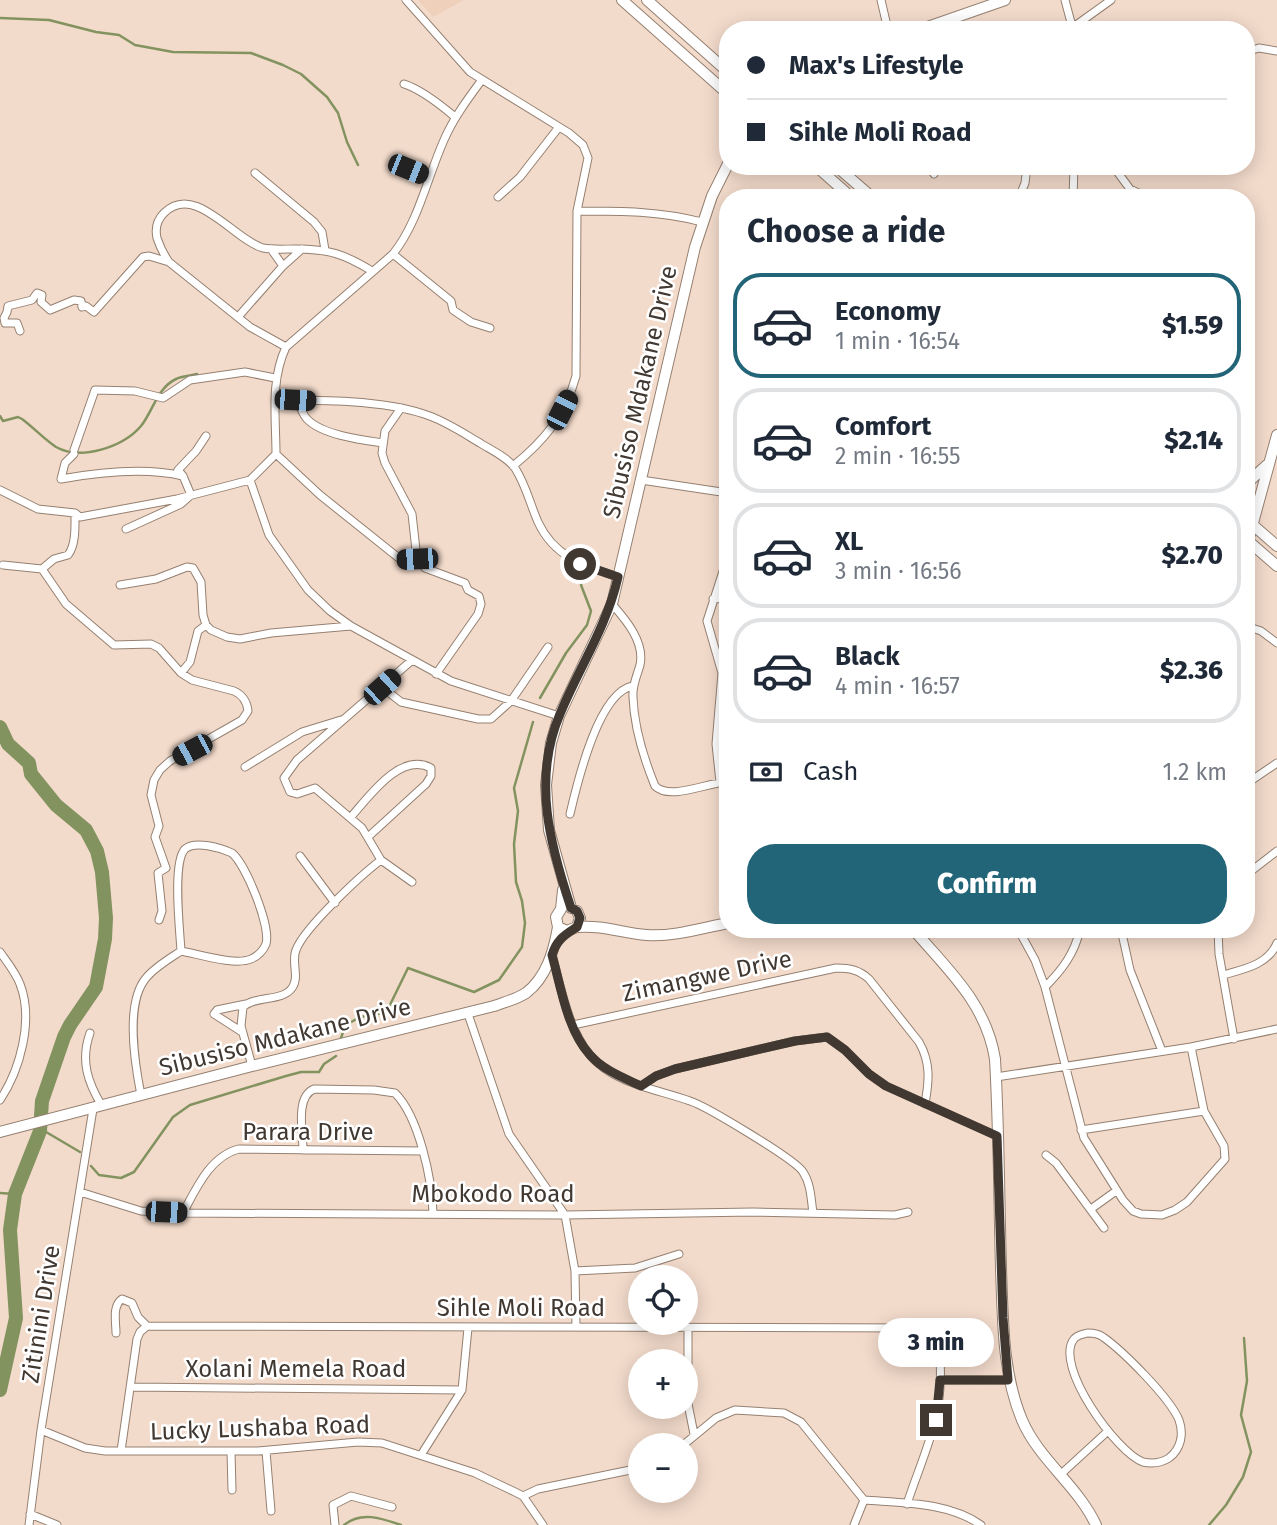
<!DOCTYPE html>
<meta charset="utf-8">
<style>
body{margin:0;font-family:"Fira Sans",sans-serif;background:#f6f6f7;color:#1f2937;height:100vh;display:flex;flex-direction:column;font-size:26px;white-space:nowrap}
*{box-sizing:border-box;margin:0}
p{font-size:23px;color:#747a83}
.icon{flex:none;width:38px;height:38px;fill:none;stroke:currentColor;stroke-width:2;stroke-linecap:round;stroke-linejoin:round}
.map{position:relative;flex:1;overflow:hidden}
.details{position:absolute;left:719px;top:189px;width:536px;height:749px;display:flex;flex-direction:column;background:#fff;border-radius:28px;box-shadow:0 4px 18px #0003}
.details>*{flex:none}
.top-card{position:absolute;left:719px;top:21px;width:536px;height:154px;border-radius:28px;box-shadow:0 4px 18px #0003;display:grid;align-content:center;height:154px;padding:0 28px;background:#fff}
.fabs{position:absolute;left:628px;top:1265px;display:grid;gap:14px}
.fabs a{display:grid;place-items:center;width:70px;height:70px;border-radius:50%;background:#fff;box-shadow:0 4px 18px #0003;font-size:35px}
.end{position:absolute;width:32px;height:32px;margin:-16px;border:9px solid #413831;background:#fff;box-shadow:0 0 0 4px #fff}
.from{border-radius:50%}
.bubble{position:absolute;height:49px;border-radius:24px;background:#fff;box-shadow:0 4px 18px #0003;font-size:23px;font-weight:800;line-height:49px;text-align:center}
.car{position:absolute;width:21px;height:42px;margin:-21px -10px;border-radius:9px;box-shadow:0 0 5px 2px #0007;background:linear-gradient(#222 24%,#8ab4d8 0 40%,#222 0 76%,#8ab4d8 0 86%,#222 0)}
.top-card b{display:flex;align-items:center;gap:24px;height:66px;font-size:26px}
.top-card b+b{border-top:2px solid #e0e1e3}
.top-card i{width:18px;height:18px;background:#1f2937}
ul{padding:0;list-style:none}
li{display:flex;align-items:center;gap:21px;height:105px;margin:0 14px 10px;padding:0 14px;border:4px solid #e0e1e3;border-radius:28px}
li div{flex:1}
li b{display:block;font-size:26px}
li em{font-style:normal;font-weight:800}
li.active{border-color:#226578}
li>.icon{width:63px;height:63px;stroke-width:1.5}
h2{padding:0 28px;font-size:32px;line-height:84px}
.pay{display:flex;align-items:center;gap:18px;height:77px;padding:0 28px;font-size:26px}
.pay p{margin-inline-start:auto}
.action{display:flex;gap:14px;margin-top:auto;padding:14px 28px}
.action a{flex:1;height:80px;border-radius:28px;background:#226578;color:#fff;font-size:28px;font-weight:800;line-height:80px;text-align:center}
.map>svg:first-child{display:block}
</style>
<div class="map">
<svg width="1277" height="1525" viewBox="0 0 1277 1525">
<rect width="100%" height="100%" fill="#f3dbcb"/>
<path fill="#efd1bb" d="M418,0H464L433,17Z"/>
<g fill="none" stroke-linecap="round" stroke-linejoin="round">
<path stroke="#839360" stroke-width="2.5" d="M0,18L49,20L96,32L119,35L135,45L173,52L251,53L283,65L301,74L327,97L338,113L347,142L358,165
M0,416L3,421L18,417L22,419C34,428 44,439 56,447C81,461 123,447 141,426C153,411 157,388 176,379C182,376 191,376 197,374
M540,698L566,653L587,625L591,611L581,585L585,571
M341,1038C346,1016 368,1015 386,1013L408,968L474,992L499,980L522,947L525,923L522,901L516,882L514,844L518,811L514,788L533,722
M41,1129L80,1152
M91,1166L99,1175L121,1178L134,1172L173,1117L190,1105L286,1076L301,1072H319L324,1064L336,1056
M0,1193L15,1194
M344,1525C361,1511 381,1518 401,1525
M1209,1525L1226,1505L1243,1477L1251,1452L1241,1415L1247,1381L1244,1338"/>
<path stroke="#839360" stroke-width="14" d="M0,727L8,744L29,763L31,774L56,805L86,830L97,851L102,872L106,918L105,939L96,987L70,1025L64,1037L42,1101L40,1131L15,1194L10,1230L16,1318L0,1390"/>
<g stroke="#958071" stroke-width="9">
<path id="street" d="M406,0L470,72L569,133L583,145L588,158L577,211L576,376C565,416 544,441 513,466
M881,0L888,30
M1065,0L1073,30
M1072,28L1111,0
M1163,30L1165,26
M1246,52L1259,48L1277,51
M404,84C420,89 442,106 455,117
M395,164L429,178
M928,166L934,174
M1113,166L1130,189L1149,198
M255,173L314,222L322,232L325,250
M498,197L520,177L559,127
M1019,198L1025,183L1027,166
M1073,198L1074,166
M577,211C621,211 660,211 702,222
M271,249L283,266
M393,254L451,301L453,310L471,322L490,328
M238,317L282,267L302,249
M20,331L17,323H5L4,318L7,312L8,306L32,300L37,293L42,295L41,302L50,310L74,300L81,301L82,307L86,306L94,312L143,257L149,256L169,262
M286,347L250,327L169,262C164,255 160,247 157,238C155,229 157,220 164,213C195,182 234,240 263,248C273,250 285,249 296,249C329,249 344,254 372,271
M276,400C319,400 383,400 424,414C444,420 463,433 480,443C491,450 507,457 515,468C526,485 530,504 538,522C554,557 584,566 618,577
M295,400C301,406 302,414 307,419C322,435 362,440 383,443
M401,408L385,431L382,453L385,463L412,514L417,559
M74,450L95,390L135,391L163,398L190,380L245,372L275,378
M276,454C276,418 270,381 286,347L393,254C419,221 427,178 444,140C453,119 467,100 481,81
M276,454L250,480L269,535L308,590L330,611L351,626L451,681L559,716
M276,454L320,495L400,559H417L425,568L465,583L468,590L479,596L481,604L478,614L436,674
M183,476L178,470L196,451L206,436
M61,479C100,472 145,467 183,476L191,495L181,504L126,529
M61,479L65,463L74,454
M641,480L728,493
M0,490L38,509L75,513L80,517L177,499L250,480
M3,565L42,569L54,559L68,555C76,545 75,526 75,513
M42,569L66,604L114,645L151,644L159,648L181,673L192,680L234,691C243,695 247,702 248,711L242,720L170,761L160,770L154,780L151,795L159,826L155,837L166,868L158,873L162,911L159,920
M120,585L156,579L187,567L193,568L201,582L203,615L206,625L211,630L227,637L240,639L271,633L351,626
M713,599L728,598
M612,604C626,620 645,642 640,665C637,676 632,685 633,697C634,725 644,759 655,786C670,801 708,782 728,782
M1246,626L1261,631L1277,643
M411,661L297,760L284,778L290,792L297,794L315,788L362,828L381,860L412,882
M181,673L190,662L198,631L206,625
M382,687L401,702L478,719H491L511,701L548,647
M245,767L302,732L341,720
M720,782L716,744L722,673L707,621L728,556
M1246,784L1277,763
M570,814C577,784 598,692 633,686
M350,818C368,798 400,751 431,768V776L426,784L368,837
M300,856L335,903
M1246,875L1277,851
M1018,929L1035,960L1045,987L1084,1138L1123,1200L1133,1211L1141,1214L1162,1215L1175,1210L1187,1202L1225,1159L1224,1146L1204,1111L1191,1047
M1121,929L1130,970L1162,1051
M1218,929L1219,954L1234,1039
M0,952C7,962 16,973 20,984C34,1020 20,1070 0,1100
M552,955C561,987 568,1029 590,1055C614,1084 657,1089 690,1101C706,1106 796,1160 803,1172C811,1184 811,1199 813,1213
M1223,975C1244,969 1268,965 1277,943
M1045,987C1062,970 1075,953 1080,929
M468,1014L509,1134L565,1215L575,1271L576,1327
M573,1025L836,968C850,968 859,970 869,979L919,1042C931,1063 929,1081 925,1104
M242,1032L214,1014L217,1010L246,1004
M90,1033C80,1061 88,1083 102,1106
M252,1066L241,1026L243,1007C256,995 282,1002 292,988C300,977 291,962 296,950C304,928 361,875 381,860
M996,1077L1191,1047L1277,1029
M641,1086L656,1076L675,1069L795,1041L827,1037L845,1050L869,1074L886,1086L997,1136
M141,1095C135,1065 125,1003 146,978C155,967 169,959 181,951C198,954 235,966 251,959C258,956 263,951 266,944C271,926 246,865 232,853C221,848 195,840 185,849C172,862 180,932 181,951
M1081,1130L1204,1111
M303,1150C303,1132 295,1097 314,1089L374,1090L395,1093C419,1117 432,1179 433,1213
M1046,1155L1056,1163L1104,1228
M80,1192L141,1211L183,1213L565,1215L753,1212L895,1215L908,1212
M1091,1209L1116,1191
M183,1213C196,1189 210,1156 239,1149L423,1151
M575,1271L635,1268L679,1254
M688,1328V1404L694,1434
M116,1333C116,1322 112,1306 122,1299L132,1303L138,1317L147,1326
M1088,1333C1094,1333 1099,1334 1103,1337C1123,1351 1170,1398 1179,1420C1184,1434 1181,1449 1169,1458C1161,1463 1152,1464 1143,1462C1117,1453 1053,1365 1074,1339C1077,1335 1083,1334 1088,1333Z
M940,1380H1008
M130,1387L462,1390
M41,1430L85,1448L105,1451H258L358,1442L382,1443L475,1473L515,1492L523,1496L543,1525
M682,1446L716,1418L735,1410L784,1413L801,1422L864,1500C903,1503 948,1502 981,1525
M121,1451L137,1339L140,1332L147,1326L919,1328C925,1330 930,1331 933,1336C945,1351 940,1403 935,1421C928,1449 916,1476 907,1504
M231,1451L232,1490
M266,1451L271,1511
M421,1455L462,1390L468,1328
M1060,1475L1108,1431
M523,1496L538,1489L640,1468
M30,1514L57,1525
M29,1525L41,1430L93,1109
M335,1525L333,1505L351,1496L392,1507
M854,1525L864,1500"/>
</g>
<g stroke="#958071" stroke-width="12">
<path id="secondary" d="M622,0L728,94
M647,0L728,72
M919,30L1005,0
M816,166L852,198
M836,166L873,198
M1246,484L1267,465
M1246,519L1277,546
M1246,539L1277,566
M1248,541L1277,435
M563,890L561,909L556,917L558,927L567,931L577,927L580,918L577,911
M571,908L549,830L546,785L551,743L559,716L612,604L695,247L712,196L728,164
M577,927C605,925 621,933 647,935C673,937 702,928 728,923
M913,929C948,970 986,1003 995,1059C999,1128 999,1198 1001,1268C1003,1319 1002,1372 1022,1420C1039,1460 1078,1486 1096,1525
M0,1132L252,1066L494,1006C505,1002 517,999 526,993C547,977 554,950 558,927"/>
</g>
<use href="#street" stroke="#fff" stroke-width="7"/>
<use href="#secondary" stroke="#fff" stroke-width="10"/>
</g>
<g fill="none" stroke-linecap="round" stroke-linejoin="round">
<path stroke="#413831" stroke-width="9" d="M580,564L618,577C607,626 579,668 560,714C532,779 550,845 571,908L577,911L580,918L577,927C565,935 557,939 552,955C561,987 567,1030 590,1055C603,1070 624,1078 641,1086L656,1076L675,1069L795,1041L827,1037L845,1050L869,1074L886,1086L997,1136L1003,1318L1008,1380H940L936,1420"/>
</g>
<g text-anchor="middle" stroke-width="5" stroke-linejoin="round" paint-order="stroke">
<g font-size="24" fill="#413831" stroke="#fff">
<text transform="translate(640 392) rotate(-77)" y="8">Sibusiso Mdakane Drive</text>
<text transform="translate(707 976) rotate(-12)" y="8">Zimangwe Drive</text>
<text transform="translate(285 1037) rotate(-14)" y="8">Sibusiso Mdakane Drive</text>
<text x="308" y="1140">Parara Drive</text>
<text x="493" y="1202">Mbokodo Road</text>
<text x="521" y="1316">Sihle Moli Road</text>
<text transform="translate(41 1314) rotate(-81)" y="8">Zitinini Drive</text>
<text x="296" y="1377">Xolani Memela Road</text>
<text transform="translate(260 1428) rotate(-2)" y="8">Lucky Lushaba Road</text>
</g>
</g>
</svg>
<div class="fabs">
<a><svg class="icon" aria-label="locate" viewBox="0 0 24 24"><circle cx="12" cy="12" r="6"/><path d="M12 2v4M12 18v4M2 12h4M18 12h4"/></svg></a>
<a>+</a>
<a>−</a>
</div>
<i class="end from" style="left:580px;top:564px"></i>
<i class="end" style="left:936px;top:1420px"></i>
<div class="bubble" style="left:878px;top:1318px;width:116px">3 min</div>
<i class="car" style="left:408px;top:169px;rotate:112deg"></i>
<i class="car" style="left:295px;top:400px;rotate:93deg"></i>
<i class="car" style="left:562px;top:410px;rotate:27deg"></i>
<i class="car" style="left:417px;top:559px;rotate:268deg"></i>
<i class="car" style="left:382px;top:687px;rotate:48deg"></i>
<i class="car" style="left:192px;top:750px;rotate:242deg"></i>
<i class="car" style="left:166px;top:1212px;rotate:92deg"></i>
<div class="top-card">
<b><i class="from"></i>Max's Lifestyle</b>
<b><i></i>Sihle Moli Road</b>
</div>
<section class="details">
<h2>Choose a ride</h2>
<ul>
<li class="active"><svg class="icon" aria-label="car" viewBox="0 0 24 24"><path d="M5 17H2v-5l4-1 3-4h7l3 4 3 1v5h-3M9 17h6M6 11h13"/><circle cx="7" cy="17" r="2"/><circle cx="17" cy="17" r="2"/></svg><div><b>Economy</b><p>1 min · 16:54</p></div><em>$1.59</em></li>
<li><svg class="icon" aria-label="car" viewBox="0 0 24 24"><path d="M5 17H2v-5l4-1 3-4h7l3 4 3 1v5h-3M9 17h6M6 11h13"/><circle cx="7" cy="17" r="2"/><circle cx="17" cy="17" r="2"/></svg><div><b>Comfort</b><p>2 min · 16:55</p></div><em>$2.14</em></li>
<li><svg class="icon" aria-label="car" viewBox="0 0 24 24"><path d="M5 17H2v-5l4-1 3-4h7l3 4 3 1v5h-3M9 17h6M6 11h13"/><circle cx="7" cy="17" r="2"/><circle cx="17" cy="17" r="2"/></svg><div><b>XL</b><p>3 min · 16:56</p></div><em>$2.70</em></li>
<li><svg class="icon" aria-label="car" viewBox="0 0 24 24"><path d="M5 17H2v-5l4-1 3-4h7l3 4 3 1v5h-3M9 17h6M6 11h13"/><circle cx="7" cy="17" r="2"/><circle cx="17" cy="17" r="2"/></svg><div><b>Black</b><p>4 min · 16:57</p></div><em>$2.36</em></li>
</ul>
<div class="pay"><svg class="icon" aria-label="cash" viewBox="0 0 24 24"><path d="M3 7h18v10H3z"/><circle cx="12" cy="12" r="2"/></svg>Cash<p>1.2 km</p></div>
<div class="action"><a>Confirm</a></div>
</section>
</div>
